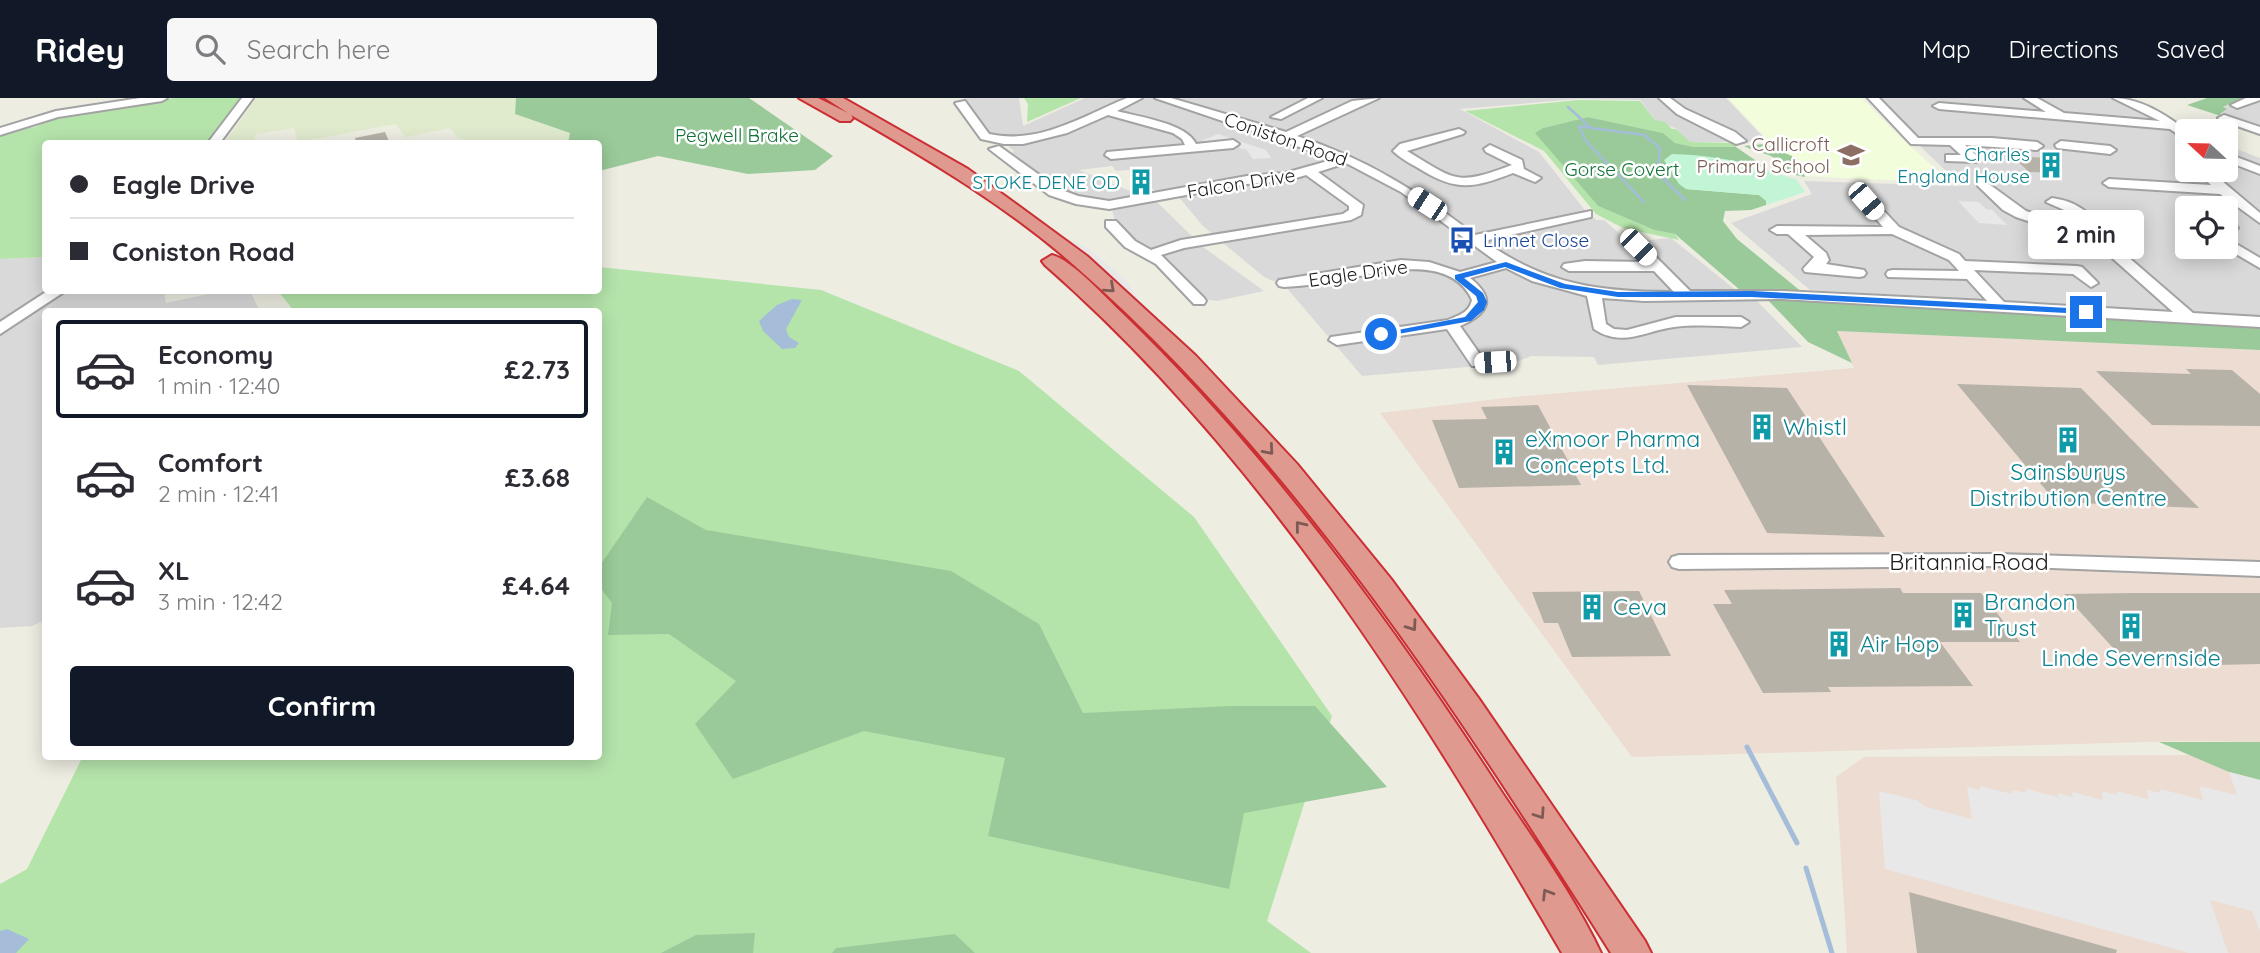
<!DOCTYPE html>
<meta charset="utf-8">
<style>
body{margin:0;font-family:Quicksand,sans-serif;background:#f7f7f7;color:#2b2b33;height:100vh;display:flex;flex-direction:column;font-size:26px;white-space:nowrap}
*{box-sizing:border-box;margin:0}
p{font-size:23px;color:#7c7c81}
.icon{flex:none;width:38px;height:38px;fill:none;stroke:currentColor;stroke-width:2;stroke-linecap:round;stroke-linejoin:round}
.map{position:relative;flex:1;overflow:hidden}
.sheet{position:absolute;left:42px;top:210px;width:560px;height:452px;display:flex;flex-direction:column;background:#fff;border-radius:7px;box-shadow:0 4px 18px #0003}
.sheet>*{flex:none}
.guide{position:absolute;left:42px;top:42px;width:560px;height:154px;border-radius:7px;box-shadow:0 4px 18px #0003;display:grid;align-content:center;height:154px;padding:0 28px;background:#fff}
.needle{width:46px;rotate:292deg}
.buttons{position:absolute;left:2175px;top:21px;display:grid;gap:14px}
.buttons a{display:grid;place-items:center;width:63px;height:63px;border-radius:7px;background:#fff;box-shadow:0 4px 18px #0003;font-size:35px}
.end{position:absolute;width:32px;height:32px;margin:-16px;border:9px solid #1a73e8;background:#fff;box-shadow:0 0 0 4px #fff}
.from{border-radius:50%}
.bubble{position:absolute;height:49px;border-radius:7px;background:#fff;box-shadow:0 4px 18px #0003;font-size:23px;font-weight:700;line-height:49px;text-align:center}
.car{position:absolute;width:21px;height:42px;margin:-21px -10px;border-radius:9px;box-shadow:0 0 5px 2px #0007;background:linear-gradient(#fff 24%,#345 0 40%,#fff 0 76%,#345 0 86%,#fff 0)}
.guide b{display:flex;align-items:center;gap:24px;height:66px;font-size:26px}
.guide b+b{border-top:2px solid #e1e1e2}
.guide i{width:18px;height:18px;background:#2b2b33}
ul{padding:12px 0 0;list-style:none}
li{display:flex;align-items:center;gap:21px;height:98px;margin:0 14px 10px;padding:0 14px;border:4px solid transparent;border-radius:7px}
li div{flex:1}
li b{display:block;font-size:26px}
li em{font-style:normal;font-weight:700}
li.current{border-color:#111827}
li>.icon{width:63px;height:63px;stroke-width:1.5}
.action{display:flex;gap:14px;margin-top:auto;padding:14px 28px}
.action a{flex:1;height:80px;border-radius:7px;background:#111827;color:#fff;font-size:28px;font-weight:700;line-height:80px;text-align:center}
header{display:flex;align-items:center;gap:42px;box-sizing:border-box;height:98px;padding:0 35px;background:#111827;color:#fff}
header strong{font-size:33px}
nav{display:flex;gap:38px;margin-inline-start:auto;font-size:24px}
.search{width:490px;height:63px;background:#f7f7f7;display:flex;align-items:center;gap:18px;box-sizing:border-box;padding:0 24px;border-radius:7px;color:#7c7c81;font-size:26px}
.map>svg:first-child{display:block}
</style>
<header>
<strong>Ridey</strong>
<div class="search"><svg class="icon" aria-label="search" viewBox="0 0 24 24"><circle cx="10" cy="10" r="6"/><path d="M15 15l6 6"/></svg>Search here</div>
<nav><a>Map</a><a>Directions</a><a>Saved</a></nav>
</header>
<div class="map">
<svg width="2260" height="855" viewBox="0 0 2260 855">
<rect width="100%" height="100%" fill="#edede2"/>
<path fill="#dad9d9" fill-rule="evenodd" d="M964,0H1019L1023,28L1085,0H1726L1768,44H1688L1677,31L1655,22L1640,2L1578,1L1460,11L1539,54L1588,116L1597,122H1604L1629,144L1671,140L1748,202H1756L1802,249L1598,267L1594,259L1531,258L1514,265L1362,278L1285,188L1264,179L1223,145L1203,128L1178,98L1155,93L1142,81L1139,71L1116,73L1112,68L1079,72L1157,104L1203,149L1264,193L1217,203L1203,201L1164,159L1134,142L1115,124L1112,111L1051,86L1010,58L1014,53L1009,49L1012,45L984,36Z
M1878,0H2112L2150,17L2183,42H2187L2188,72H2226V47L2260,60V220L1810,192L1731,125L1812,96L1804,83L1962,88L1921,49ZM2188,110H2226V149H2188Z
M2244,0H2260V38L2216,18H2220L2226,11L2222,10Z
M45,159L46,192L164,193L166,205L223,193H250L260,213L46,214L45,522L32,528L0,530V161Z"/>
<path fill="#eddcd2" d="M1837,233L2260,252V644L2181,643L1632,659L1380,315L1514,299L1854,270Z
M2190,657L2260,673V855H1847L1836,679L1864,659Z"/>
<path fill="#f2fddc" d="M1728,0H1862L1896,35L1951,85L1801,78Z"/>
<path fill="#e0ebce" d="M256,0H516L515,16L570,35L568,45L481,46L458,40L450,30L405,39L396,26L298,44L294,30L256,36L253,45L224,46Z"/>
<path fill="#b5e4ab" d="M175,0H241L209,45L46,46L45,159L0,161V35L35,29L64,17Z
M1024,0H1081L1027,24L1028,6Z
M1578,2L1640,3L1655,22L1665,24L1672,31H1676L1690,44L1734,45L1736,49H1694L1675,45L1663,35L1588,19L1543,30L1536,35L1598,108L1654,132L1675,136L1679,142L1623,130L1596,116L1544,53L1465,13Z
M599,169L821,192L1019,273L1194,419L1332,618L1267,823L1311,855H0V786L27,771L83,658H598V214L294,213L278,193L598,192Z"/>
<path fill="#9aca9a" d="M516,0H749L833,58L815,72L748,76L658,58L599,73L598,46L568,45L570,35L515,16Z
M2207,0H2244L2223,9L2227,11L2220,16L2221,18L2187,7Z
M1588,19L1663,35L1675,45L1694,49H1736L1768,71L1739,64L1686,91L1759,97L1767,103L1766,107L1751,112L1725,113L1723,123L1737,141L1803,195L1740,192L1675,136L1654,132L1598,108L1535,35L1543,30Z
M1764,46L1792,58L1793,66L1804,75L1805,79L1790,76C1781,56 1762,57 1744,48Z
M1765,199L2260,227V252L1837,233L1852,265L1808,244Z
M647,399L706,432L951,473L1039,526L1083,615L1231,608H1315L1387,689L1244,715L1229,791L988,738L1005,660L864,633L733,681L695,626L736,583L669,536L608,537L612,505L599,488V469Z
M2159,644H2260V682L2229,674Z
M755,835L753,855H661L696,837Z
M955,836L975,855H832L836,850Z"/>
<path fill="#c1f5d6" d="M1672,56C1703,57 1734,61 1765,71C1776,74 1785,79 1796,81L1805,94L1766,107V103L1759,97L1686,91L1679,86L1664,62Z"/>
<path fill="#e8e8e8" d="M1218,36L1266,52L1271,60L1253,61L1246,51H1241L1237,46L1212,48L1201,43Z
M1958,103L1979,104L1986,111L1992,112L2007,127L1979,125Z
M1037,127L1088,150L1127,183L1152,228Z
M2229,674L2260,682V833L2252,813L2210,802L2228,855H2189L1885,771L1879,693L1916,702L1926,709L1972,721L1967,689L1980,692V688L2012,696V692L2026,695V691L2058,699V695L2073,699L2072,694L2103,702L2102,693L2117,697L2116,693L2148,701L2147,692L2161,695L2160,691L2203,702L2199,688L2237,697Z"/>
<path fill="#a5bdd8" d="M792,201L802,202L786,231L789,239L799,245L795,250L782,251L763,233L759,223L777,207Z
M7,831L29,841L16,855H0V833Z"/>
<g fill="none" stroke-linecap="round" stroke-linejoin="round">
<path stroke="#a5bdd8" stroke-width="2.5" d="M1568,9L1591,30L1579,28L1585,42L1644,104
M1591,30L1644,37L1660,50L1658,75L1685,102"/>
<path stroke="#a5bdd8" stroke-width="5" d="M1747,649L1797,745
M1806,770L1832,855"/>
</g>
<path fill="#b6b2a8" d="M385,34L390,46H356L355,40Z
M2006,52L2022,54L2029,59L2051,60L2062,70L2055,75L2029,74Z
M2186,271L2232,272L2260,296V328L2152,327L2096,273L2191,276Z
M1957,286L2081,290L2199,410L2056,404Z
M1687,287L1787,290L1885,439L1767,435Z
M1538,307L1581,387L1459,390L1432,322L1487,321L1481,309Z
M1900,490L1903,495H1981L2020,544H1940L1973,588L1828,589L1831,594L1763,595L1713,506H1732L1724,492Z
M1639,493L1671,558L1572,559L1558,525H1544L1532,494Z
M2137,495H2260V566L2216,567L2210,561H2123L2064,496Z
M1909,794L2117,852L2116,855H1917Z"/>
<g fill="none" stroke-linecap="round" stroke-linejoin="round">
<g stroke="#a3a3a3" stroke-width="4">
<path id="minor" d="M140,0H167L162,3L58,19L0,37V30L56,13Z
M242,0H253L219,46H207Z
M1127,0H1142L1117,13C1139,19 1186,25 1196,46L1233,42L1239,46L1233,50L1111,61L1105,57L1107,54L1185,47L1182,41L1173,35L1108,17L1067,35L1023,46H1004L981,41L955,5L965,3L989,36C1039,47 1083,18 1127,0Z
M1155,0H1171L1286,34L1352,3L1379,0L1297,38C1366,61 1418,93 1475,137L1591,113V119L1484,143C1546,187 1599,194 1674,194L1654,173H1569L1562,169L1564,166L1585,163L1645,164L1631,149L1638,145L1643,146L1690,193H1782L1987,203L1967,181L1888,179L1886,176L1888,173L1893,172L1959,173L1949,162L1892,136L1805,137L1826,155L1829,162L1826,166L1864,172L1866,175L1864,178L1859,179L1805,174L1803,171L1814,159L1788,136H1777L1770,132L1777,128L1883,129L1858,100L1864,96L1869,97L1899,129L1959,156L1965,163L2077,168L2082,169L2098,185L2091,189L2073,176L1974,172L2004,204L2173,214L2110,158L2078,140L2016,119L2003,112L1978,88V82L1982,81L2026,113L2082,132L2086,129L2071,115L2046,104L2052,100C2074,103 2088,112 2101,130L2093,137L2120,152L2193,215L2260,219V229L1782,201L1644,203L1602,200L1606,226L1614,231L1627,232L1676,219H1741L1749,224L1741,229C1719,228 1696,226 1674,229C1644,233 1623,250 1594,231L1587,198L1532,183L1506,170L1470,180C1497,201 1488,216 1460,228L1486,265L1484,268H1472L1447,231L1337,247L1329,242L1331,239L1448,222C1459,217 1469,215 1472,202C1450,153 1377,176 1338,182C1320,186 1302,188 1284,189L1279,188L1277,185L1279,182L1401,162L1429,164L1460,174L1497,164L1401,94L1346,65L1318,74L1363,107L1361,117L1351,122L1184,150L1161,157L1204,200L1206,203L1204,206H1194L1156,166L1125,149L1106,129V123H1116L1135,143L1151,152L1181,142L1343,116L1349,112V108L1306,77L1286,83L1247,86L1109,111L1076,106L1049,97L989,51L999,48L1059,91L1078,98L1109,103L1247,78L1285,75L1335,61Z
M1308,0H1322L1281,21L1271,19Z
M1659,0H1670L1685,11L1735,34L1746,43L1736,46L1677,16Z
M1868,0H1879L1918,40H1992L2037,44L2043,48L2037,52L1965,47L1977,58V64L1946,63V57H1961L1950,47L1911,46Z
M2024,0H2037L2064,15L2160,23L2113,0C2140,0 2167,17 2188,34V43L2170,31L1939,11L1933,8L1939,5L2046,14Z
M2246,0H2260V2L2237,10L2231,7Z
M2224,17L2260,29V36L2220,22L2218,20Z
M1459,31L1465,34L1463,36L1407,53C1457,83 1456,88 1512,67L1486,54L1484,51L1490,47L1522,62L1524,71L1541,80L1535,84L1513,75C1474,90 1457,94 1420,71C1411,66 1400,60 1393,53L1400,46Z
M2061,43L2110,48L2116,52L2110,56L2057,50L2055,47Z
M2226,55L2260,68V76L2226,63Z
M2196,72H2209L2260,115V125L2220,96L2109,89L2103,85L2109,81L2211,87Z
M2226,126L2236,127L2238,130L2226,134Z
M2226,140L2260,160V170L2224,149Z
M49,192H67L0,236V224Z
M1997,456L2260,464V478L1997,468L1679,471L1672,469L1669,464L1672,459L1679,457Z"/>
</g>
<g stroke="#cb2f34" stroke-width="4">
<path id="highway" d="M799,0H818L848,15L825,0H843L968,71L1087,158L1196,258L1297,366L1391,481L1479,601L1645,843L1651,855H1611C1455,609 1296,362 1075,168C1007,108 929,62 851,17L853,20L850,23H840Z
M1052,157C1072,162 1105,199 1121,214C1265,353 1386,517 1495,684C1530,737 1575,799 1601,855H1562C1419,608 1262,357 1045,167L1042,163Z"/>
</g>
<use href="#minor" fill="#fff" fill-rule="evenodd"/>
<use href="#highway" fill="#e0998e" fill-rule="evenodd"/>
</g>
<defs><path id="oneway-chevron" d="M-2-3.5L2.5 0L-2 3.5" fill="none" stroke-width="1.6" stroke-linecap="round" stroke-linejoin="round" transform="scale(1.75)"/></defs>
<g stroke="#7e5a55">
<use href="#oneway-chevron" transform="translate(1110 190) rotate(42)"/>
<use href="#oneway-chevron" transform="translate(1269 352) rotate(49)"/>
<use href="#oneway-chevron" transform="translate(1300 428) rotate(-129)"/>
<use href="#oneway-chevron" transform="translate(1412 528) rotate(55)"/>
<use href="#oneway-chevron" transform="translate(1540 716) rotate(56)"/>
<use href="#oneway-chevron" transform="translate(1547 796) rotate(-121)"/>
</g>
<path fill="#1a73e8" d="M1506,164L1565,186L1618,194L1752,193L2086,211L2090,214L2086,216L1752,199H1618L1560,190L1505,169L1464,180L1483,195L1487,204L1484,212L1471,223L1381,239L1377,236L1465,219L1478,204L1476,198L1455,181V177Z"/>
<defs>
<g id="school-bare" transform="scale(2.1)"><path d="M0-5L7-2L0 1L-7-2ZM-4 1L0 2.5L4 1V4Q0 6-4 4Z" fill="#8d6e63" stroke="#fff" stroke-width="2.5" paint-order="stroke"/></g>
<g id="building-bare" transform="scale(2.1)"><path d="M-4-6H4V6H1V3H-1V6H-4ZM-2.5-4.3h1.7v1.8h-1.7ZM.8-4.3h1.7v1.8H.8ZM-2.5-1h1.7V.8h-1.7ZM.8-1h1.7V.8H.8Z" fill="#0f9aa8" stroke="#fff" stroke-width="2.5" paint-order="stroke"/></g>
<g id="bus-bare" transform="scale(2.1)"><path d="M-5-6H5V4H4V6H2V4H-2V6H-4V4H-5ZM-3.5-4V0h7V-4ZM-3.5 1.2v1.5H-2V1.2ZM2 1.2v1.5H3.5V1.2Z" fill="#1a4fb4" stroke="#fff" stroke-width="2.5" paint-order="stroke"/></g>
</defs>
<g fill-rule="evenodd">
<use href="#school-bare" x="1851" y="57"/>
<use href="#building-bare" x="2051" y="67"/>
<use href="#building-bare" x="1141" y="84"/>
<use href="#bus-bare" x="1462" y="142"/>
<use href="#building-bare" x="1762" y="329"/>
<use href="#building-bare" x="2068" y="342"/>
<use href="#building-bare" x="1504" y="354"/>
<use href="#building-bare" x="1592" y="509"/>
<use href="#building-bare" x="1963" y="517"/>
<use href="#building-bare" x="2131" y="528"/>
<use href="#building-bare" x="1839" y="546"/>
</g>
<g text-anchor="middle" stroke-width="5" stroke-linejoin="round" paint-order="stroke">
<g font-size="19" fill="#127238" stroke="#fff">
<text x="737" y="44">Pegwell Brake</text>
<text x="1622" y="78">Gorse Covert</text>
</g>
<g font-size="19" fill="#1c1c1c" stroke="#fff">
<text transform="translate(1286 41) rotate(19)" y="7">Coniston Road</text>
<text transform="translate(1241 85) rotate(-9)" y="7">Falcon Drive</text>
<text transform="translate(1358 175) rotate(-8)" y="7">Eagle Drive</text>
</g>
<g font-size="19" fill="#785e54" stroke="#fff" text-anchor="end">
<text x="1830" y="53">Callicroft<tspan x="1830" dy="22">Primary School</tspan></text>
</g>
<g font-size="19" fill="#0d838f" stroke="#fff" text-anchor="end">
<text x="2030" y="63">Charles<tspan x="2030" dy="22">England House</tspan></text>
<text x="1120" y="91">STOKE DENE OD</text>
</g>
<g font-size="19" fill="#164399" stroke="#fff" text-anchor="start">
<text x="1483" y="149">Linnet Close</text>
</g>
<g font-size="23" fill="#0d838f" stroke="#fff" text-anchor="start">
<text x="1783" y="337">Whistl</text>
<text x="1525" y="349">eXmoor Pharma<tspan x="1525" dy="26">Concepts Ltd.</tspan></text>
<text x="2068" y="382" text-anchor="middle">Sainsburys<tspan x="2068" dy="26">Distribution Centre</tspan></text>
<text x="1984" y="512">Brandon<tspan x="1984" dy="26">Trust</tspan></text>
<text x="1613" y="517">Ceva</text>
<text x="1860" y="554">Air Hop</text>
<text x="2131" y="568" text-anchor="middle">Linde Severnside</text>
</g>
<g font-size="23" fill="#1c1c1c" stroke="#fff">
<text x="1969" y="472">Britannia Road</text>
</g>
</g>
</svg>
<div class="buttons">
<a><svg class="needle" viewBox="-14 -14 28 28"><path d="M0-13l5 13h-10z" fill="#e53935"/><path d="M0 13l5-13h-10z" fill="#7c7c81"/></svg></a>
<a><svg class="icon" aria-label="locate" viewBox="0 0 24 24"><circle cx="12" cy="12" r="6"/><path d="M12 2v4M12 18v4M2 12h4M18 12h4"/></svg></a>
</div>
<i class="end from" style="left:1381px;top:236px"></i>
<i class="end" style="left:2086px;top:214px"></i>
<div class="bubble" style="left:2028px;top:112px;width:116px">2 min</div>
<i class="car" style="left:1866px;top:103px;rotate:139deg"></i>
<i class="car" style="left:1427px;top:106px;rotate:303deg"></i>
<i class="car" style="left:1638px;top:149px;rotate:135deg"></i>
<i class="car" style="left:1495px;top:264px;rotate:266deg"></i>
<div class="guide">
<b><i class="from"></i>Eagle Drive</b>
<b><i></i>Coniston Road</b>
</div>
<section class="sheet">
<ul>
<li class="current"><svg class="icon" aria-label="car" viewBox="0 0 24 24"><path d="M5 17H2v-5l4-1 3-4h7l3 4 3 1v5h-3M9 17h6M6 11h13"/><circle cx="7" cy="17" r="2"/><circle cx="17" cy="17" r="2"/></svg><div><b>Economy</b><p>1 min · 12:40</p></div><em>£2.73</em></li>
<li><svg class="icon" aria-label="car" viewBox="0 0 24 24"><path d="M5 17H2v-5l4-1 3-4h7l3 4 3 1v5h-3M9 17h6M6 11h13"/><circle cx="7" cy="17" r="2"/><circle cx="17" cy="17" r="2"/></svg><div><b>Comfort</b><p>2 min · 12:41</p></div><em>£3.68</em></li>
<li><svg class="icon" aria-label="car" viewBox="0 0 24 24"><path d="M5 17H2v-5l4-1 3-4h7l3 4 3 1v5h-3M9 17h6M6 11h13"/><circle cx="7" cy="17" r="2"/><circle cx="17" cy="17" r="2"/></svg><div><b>XL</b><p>3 min · 12:42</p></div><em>£4.64</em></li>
</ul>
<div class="action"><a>Confirm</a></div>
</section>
</div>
